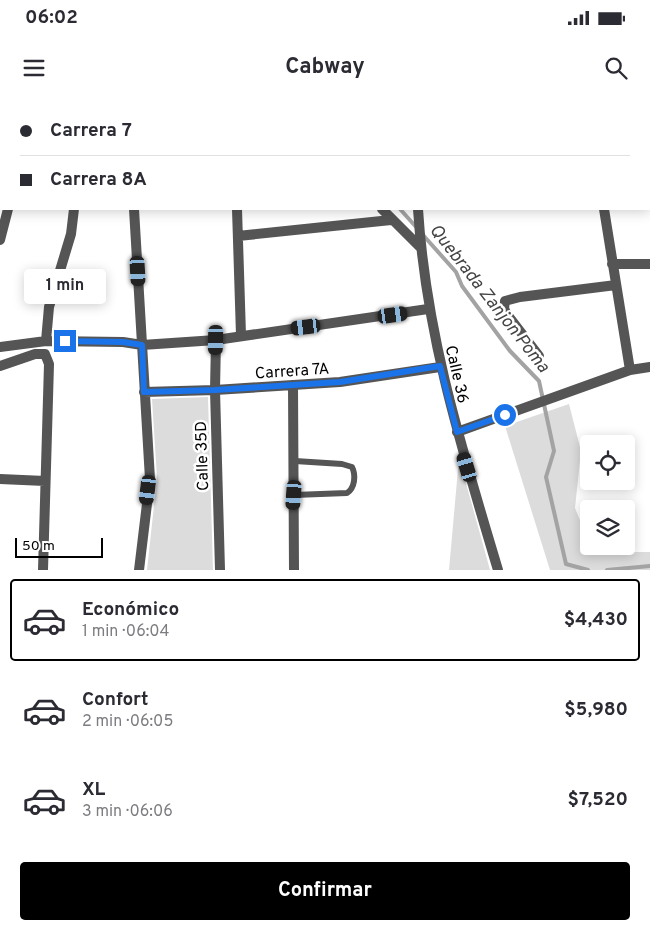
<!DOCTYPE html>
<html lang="es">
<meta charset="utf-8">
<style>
body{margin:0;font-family:Overpass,sans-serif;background:#f7f7f7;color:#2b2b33;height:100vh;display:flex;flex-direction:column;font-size:19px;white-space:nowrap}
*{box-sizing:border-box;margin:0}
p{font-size:16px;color:#7c7c81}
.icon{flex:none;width:28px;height:28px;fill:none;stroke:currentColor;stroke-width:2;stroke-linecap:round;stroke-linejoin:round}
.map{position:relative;height:470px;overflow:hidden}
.side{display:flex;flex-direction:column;background:#fff;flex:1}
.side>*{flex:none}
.guide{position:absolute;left:0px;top:0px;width:650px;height:110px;box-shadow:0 2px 12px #0003;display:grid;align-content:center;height:110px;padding:0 20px;background:#fff}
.buttons{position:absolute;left:580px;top:335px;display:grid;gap:10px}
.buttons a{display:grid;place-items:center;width:55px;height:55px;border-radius:5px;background:#fff;box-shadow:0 2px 12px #0003;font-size:25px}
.scale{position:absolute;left:15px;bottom:12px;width:88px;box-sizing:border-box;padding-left:5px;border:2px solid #000;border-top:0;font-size:14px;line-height:18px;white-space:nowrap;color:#000;-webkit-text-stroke:4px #fff;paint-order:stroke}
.end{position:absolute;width:22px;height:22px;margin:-11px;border:6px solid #1a73e8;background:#fff;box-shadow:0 0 0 2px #fff}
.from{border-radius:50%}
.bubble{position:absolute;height:35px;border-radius:5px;background:#fff;box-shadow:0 2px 12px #0003;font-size:16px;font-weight:700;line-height:35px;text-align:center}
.car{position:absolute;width:15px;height:30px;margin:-15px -8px;border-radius:6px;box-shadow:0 0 4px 1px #0007;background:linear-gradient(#222 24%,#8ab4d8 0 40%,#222 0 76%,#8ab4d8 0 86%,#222 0)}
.guide b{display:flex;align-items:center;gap:18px;height:48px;font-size:19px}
.guide b+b{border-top:1px solid #e1e1e2}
.guide i{width:12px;height:12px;background:#2b2b33}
ul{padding:9px 0 0;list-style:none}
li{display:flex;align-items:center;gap:15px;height:82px;margin:0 10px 8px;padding:0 10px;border:2px solid transparent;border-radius:5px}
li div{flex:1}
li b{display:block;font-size:19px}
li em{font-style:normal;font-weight:700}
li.on{border-color:#000}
li>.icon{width:45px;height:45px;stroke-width:1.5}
.primary-button{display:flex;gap:10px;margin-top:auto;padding:10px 20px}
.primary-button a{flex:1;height:58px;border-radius:5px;background:#000;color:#fff;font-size:20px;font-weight:700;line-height:58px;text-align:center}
.status{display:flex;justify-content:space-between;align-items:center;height:35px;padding:0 25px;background:#fff;direction:ltr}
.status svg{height:14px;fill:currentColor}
header{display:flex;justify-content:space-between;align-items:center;height:65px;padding:0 20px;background:#fff;font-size:22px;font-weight:700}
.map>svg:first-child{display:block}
</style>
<div class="status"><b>06:02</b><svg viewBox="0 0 49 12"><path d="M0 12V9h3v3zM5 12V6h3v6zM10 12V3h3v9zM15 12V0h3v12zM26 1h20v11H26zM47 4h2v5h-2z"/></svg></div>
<header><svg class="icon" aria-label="menu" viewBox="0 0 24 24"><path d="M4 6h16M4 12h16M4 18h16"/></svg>Cabway<svg class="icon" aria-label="search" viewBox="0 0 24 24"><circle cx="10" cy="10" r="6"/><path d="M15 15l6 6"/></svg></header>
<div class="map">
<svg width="650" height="470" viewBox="0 0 650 470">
<rect width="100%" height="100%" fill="#fff"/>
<path fill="#dcdcdc" d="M208,297L213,470H147L157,378L152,299Z
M569,304L581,351L575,408L593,452H650V470H550L505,326Z
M459,358L490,470H491H449Z"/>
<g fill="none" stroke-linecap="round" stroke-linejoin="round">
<path stroke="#a3a3a3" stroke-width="4" d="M310,0L311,1
M400,109L417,128
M423,135L456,172L462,186L510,251L539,281L554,351L546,377L566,464L588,470
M607,470L650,466"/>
<path stroke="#555" stroke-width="6" d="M294,395L347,393C355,388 356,375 352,367L342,364L295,361"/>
<path stroke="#555" stroke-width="10" d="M126,0L127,1
M234,0V1
M403,0V1
M601,0L650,1
M26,1V0
M88,1V0
M578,1L589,0
M0,75H1
M134,109L150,379L139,470
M237,109L241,235
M382,109L421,148
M418,109C426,236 462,349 498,470
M604,109L630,270
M238,136L391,120
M0,140L8,109
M612,164H650
M216,240L215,290L220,470
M46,241L49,207L71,134L74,109
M0,247L46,241L123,242L142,245L216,240L428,209
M539,256L506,213L504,208L505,201L520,197L616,185
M0,266L35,254H45L49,264L43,470
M293,285L294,470
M144,292L215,290L340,282L440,267
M457,332L630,270L650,267
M0,379L45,381"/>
</g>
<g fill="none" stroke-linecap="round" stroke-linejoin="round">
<path stroke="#1a73e8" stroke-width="6" d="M65,241L123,242L142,245L144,292L215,290L340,282L440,266L457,332L505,315"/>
</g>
<g text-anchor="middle" stroke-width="5" stroke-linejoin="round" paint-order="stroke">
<g font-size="16" fill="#000" stroke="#fff">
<text transform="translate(292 270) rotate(-4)" y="6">Carrera 7A</text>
<text transform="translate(458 274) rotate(77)" y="6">Calle 36</text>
<text transform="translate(201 356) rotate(-92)" y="6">Calle 35D</text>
</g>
<g font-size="18" font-style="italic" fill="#444" stroke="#fff">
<text transform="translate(490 198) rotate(52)" y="6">Quebrada Zanjon Poma</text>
</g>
</g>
</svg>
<div class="buttons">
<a><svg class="icon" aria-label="locate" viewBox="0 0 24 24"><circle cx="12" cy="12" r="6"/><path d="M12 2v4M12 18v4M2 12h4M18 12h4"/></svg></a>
<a><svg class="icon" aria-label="layers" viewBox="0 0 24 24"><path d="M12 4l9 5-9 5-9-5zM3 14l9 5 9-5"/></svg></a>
</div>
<div class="scale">50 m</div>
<i class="end from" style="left:505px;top:315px"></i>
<i class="end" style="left:65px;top:241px"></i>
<div class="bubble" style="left:24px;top:169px;width:82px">1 min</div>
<i class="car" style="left:138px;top:171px;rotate:177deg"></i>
<i class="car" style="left:393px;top:215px;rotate:82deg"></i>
<i class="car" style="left:306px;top:227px;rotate:263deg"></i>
<i class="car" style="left:216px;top:240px;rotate:181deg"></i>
<i class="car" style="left:467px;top:367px;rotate:343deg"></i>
<i class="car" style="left:148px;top:390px;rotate:187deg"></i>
<i class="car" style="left:294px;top:395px;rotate:184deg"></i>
<div class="guide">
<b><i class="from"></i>Carrera 7</b>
<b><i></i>Carrera 8A</b>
</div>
</div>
<section class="side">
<ul>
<li class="on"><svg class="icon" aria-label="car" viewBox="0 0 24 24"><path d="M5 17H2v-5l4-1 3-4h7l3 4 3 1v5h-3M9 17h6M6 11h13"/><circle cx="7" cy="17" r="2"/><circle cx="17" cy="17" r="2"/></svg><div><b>Económico</b><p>1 min · 06:04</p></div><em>$4,430</em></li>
<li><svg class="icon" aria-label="car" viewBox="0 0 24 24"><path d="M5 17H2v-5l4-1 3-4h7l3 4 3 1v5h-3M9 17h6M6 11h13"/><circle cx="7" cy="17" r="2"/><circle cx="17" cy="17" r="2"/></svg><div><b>Confort</b><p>2 min · 06:05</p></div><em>$5,980</em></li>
<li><svg class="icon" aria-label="car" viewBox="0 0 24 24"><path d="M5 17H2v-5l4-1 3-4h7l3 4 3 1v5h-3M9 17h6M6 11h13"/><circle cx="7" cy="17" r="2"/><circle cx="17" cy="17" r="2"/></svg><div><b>XL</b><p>3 min · 06:06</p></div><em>$7,520</em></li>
</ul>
<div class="primary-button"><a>Confirmar</a></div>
</section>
